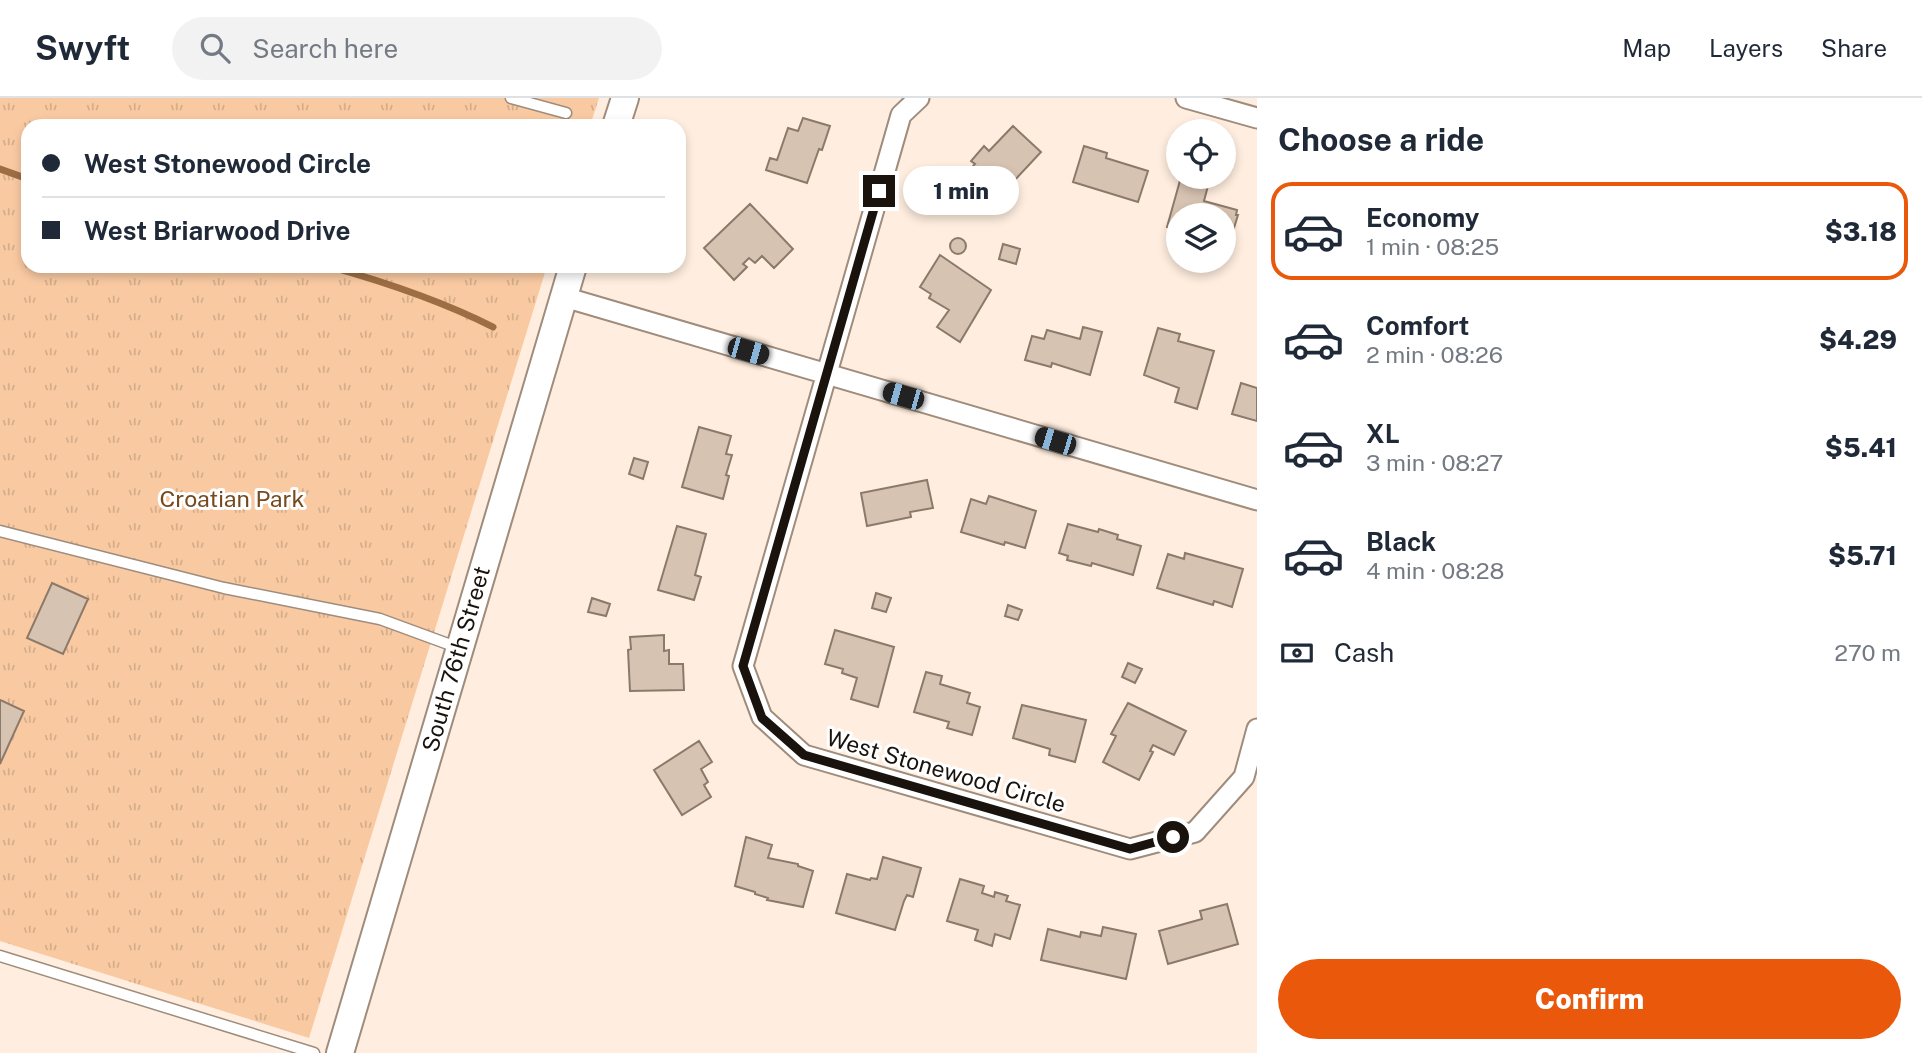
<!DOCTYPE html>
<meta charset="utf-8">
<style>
body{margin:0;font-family:"Public Sans",sans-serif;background:#f2f2f3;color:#1f2937;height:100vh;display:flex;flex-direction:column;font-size:26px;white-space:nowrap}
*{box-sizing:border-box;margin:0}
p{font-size:23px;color:#747a83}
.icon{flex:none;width:38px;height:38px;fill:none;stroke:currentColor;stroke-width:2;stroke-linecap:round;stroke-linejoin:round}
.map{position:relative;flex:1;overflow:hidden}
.drawer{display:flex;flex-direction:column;background:#fff;width:665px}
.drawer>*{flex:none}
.hud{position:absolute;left:21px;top:21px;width:665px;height:154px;border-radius:21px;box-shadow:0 4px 10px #0003;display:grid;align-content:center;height:154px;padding:0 21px;background:#fff}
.controls{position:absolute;left:1166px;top:21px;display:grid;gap:14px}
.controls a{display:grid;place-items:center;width:70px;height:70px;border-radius:50%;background:#fff;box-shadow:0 4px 10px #0003;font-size:35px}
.end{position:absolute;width:32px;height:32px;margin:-16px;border:9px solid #1a130d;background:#fff;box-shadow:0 0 0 4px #fff}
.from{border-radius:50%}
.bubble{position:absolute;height:49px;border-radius:24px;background:#fff;box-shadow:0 4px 10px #0003;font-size:23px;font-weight:800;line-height:49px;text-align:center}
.car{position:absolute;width:21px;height:42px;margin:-21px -10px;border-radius:9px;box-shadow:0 0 5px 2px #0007;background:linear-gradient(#222 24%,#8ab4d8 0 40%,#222 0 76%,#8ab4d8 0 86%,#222 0)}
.hud b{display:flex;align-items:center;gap:24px;height:66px;font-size:26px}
.hud b+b{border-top:2px solid #e0e1e3}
.hud i{width:18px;height:18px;background:#1f2937}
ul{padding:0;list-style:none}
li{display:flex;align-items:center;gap:21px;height:98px;margin:0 14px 10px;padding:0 7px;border:4px solid transparent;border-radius:21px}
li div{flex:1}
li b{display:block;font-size:26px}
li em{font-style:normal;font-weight:800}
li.current{border-color:#ea580c}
li>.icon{width:63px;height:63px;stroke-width:1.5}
h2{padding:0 21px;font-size:32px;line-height:84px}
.pay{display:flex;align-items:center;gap:18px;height:77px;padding:0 21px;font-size:26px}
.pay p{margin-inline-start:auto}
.action{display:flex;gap:14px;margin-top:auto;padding:14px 21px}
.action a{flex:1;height:80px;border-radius:42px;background:#ea580c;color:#fff;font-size:28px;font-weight:800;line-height:80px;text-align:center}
header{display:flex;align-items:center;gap:42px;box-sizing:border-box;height:98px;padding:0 35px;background:#fff;border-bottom:2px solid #e0e1e3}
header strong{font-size:33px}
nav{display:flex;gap:38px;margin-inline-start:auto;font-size:24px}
.search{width:490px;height:63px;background:#f2f2f3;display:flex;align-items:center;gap:18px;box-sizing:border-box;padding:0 24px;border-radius:38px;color:#747a83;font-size:26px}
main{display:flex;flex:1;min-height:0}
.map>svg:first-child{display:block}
</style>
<header>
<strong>Swyft</strong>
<div class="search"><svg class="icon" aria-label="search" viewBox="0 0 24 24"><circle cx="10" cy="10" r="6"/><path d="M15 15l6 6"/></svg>Search here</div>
<nav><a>Map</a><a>Layers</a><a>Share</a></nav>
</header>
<main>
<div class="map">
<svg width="1257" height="955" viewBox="0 0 1257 955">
<defs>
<pattern id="park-tufts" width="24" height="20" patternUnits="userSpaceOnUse" patternTransform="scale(1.75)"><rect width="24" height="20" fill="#f9caa2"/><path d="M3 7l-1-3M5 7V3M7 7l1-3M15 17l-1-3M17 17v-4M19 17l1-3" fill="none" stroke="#d5ad8a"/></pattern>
</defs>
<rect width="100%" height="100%" fill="#ffeedf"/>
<path fill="url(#park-tufts)" d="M0,0H599L590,28H28V168H547L309,940L0,843Z"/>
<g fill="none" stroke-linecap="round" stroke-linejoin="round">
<path stroke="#9d6e43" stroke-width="7" d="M0,71L28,81
M328,168C385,184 440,202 493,229"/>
</g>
<path fill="#d7c3b1" stroke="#8c7969" stroke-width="2" d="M803,20L830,28L822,52L819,51L807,85L766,72L770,60L777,62L788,30L798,33Z
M1013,28L1041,54L998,100L990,92L979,103L959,84L975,66L971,63L984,48L989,53Z
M1084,48L1107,55L1106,60L1148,73L1138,104L1073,84Z
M1181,79H1192L1209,84L1204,103L1237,112L1236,117H1238L1229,146L1223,145V117H1178V132L1167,129Z
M750,106L793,151L774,170L762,158L755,165L749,160L743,166L747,169L734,182L704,150Z
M950 148a8 8 0 1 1 16 0a8 8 0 1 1-16 0Z
M1003,146L1020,151L1016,166L999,161Z
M940,157L991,192L960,244L937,229L949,212L929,200L931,196L920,189Z
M1083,229L1102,234L1090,277L1052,265L1051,269L1025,262L1032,238L1044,241L1047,232L1080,241Z
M1158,230L1180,236L1178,243L1214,253L1197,311L1175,304L1179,290L1144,277Z
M1241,285L1257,290V323L1232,316Z
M699,329L731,338L726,356L732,357L726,377L729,378L723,401L682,389Z
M634,360L648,364L643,381L629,376Z
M927,382L933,410L910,414L911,419L867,428L861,395Z
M989,398L1036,413L1025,450L1005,444L1004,447L961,434L971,401L986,406Z
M1068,426L1098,434L1099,431L1118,437L1117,441L1141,448L1133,477L1092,465L1091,468L1067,462L1068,458L1059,455Z
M677,428L706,436L695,477L701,479L694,502L658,492Z
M1185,455L1243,471L1232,509L1214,503L1213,507L1157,490L1168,456L1184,461Z
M52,485L88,501L63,556L27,540Z
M876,495L891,500L886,514L872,510Z
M592,500L610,506L606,518L588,514Z
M1008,507L1022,512L1018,522L1005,518Z
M835,532L894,549L878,609L851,601L857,580L842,575L843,571L825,566Z
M664,537V553L669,552V566H683L684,592L630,593L628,552L631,551L630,539Z
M1128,565L1142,571L1135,585L1122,579Z
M926,574L942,578L940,586L970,595L967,605L980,609L972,637L947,630L949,624L914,614Z
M0,602L24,613L0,666Z
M1128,605L1186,633L1174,657L1153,647L1150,653L1153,654L1139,682L1103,664L1116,638L1111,636Z
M1022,607L1086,622L1075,664L1049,657L1050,651L1013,640Z
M699,643L712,664L701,671L708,684L704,687L711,699L682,717L654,672Z
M746,739L772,747L768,760L798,766V768L813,773L803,809L767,802L768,800L755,796V794L735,788Z
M883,759L921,770L913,799L907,797L904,803L895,832L836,815L847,776L870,782L871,780L877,781Z
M960,781L984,788L982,795L994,799L995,794L1008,798L1006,803L1020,807L1010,841L995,836L992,848L975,842L978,832L947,823Z
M1227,806L1238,846L1168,866L1159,833L1202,821L1200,813Z
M1103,829L1136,836L1126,881L1041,862L1048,831L1080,839L1081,834L1101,838Z"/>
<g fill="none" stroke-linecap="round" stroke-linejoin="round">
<g stroke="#9f8c7c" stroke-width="13">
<path id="lane" d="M511,0L566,15
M0,433L224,490L380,521L459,550
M0,858L314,955"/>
</g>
<g stroke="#9f8c7c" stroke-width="23">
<path id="street" d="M919,0L901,17L743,568L762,619L804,657L1130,751L1195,734L1244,679L1257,631
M1186,0L1257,20
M564,199L1257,402"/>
</g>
<g stroke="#9f8c7c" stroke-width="30">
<path id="secondary" d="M616,28L625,0
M340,955L573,168"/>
</g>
<use href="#lane" stroke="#fff" stroke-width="10"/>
<use href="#street" stroke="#fff" stroke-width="19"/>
<use href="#secondary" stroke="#fff" stroke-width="26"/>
</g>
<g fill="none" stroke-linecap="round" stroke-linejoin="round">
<path stroke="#1a130d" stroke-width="9" d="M879,93L743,568L762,620L804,657L1130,751L1173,739"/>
</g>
<g text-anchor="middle" stroke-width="6" stroke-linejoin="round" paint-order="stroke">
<g font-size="23" fill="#764a1e" stroke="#fff">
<text x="232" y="409">Croatian Park</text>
</g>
<g font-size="23" fill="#1a130d" stroke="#fff">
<text transform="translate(456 561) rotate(-74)" y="8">South 76th Street</text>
<text transform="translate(946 673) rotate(16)" y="8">West Stonewood Circle</text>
</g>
</g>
</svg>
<div class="controls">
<a><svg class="icon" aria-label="locate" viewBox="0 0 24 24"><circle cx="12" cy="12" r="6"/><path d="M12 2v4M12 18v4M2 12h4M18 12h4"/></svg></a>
<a><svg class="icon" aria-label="layers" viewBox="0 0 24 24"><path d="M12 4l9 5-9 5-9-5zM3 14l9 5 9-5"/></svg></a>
</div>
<i class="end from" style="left:1173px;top:739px"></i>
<i class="end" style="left:879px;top:93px"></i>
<div class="bubble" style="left:903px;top:68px;width:116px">1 min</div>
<i class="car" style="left:748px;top:253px;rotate:106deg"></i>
<i class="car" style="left:903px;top:298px;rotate:286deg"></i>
<i class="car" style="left:1055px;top:343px;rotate:287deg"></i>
<div class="hud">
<b><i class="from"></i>West Stonewood Circle</b>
<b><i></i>West Briarwood Drive</b>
</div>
</div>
<section class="drawer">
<h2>Choose a ride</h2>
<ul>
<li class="current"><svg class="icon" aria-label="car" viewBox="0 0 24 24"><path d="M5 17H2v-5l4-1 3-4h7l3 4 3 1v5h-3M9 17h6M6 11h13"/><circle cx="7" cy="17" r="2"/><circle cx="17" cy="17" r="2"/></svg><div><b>Economy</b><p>1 min · 08:25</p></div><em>$3.18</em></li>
<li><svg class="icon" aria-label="car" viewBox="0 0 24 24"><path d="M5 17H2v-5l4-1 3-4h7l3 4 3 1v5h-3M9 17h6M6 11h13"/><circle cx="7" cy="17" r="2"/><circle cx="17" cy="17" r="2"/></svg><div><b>Comfort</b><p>2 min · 08:26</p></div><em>$4.29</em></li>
<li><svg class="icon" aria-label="car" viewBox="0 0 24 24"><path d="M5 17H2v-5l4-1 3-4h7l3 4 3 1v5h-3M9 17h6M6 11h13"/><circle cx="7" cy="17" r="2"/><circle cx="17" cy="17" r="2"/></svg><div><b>XL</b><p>3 min · 08:27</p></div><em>$5.41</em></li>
<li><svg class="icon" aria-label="car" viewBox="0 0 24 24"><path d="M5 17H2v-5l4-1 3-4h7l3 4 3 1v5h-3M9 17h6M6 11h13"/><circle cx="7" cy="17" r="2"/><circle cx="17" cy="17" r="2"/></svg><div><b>Black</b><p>4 min · 08:28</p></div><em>$5.71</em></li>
</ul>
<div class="pay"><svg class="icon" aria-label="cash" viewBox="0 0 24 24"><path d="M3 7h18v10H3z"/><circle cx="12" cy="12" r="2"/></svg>Cash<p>270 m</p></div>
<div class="action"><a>Confirm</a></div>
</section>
</main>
